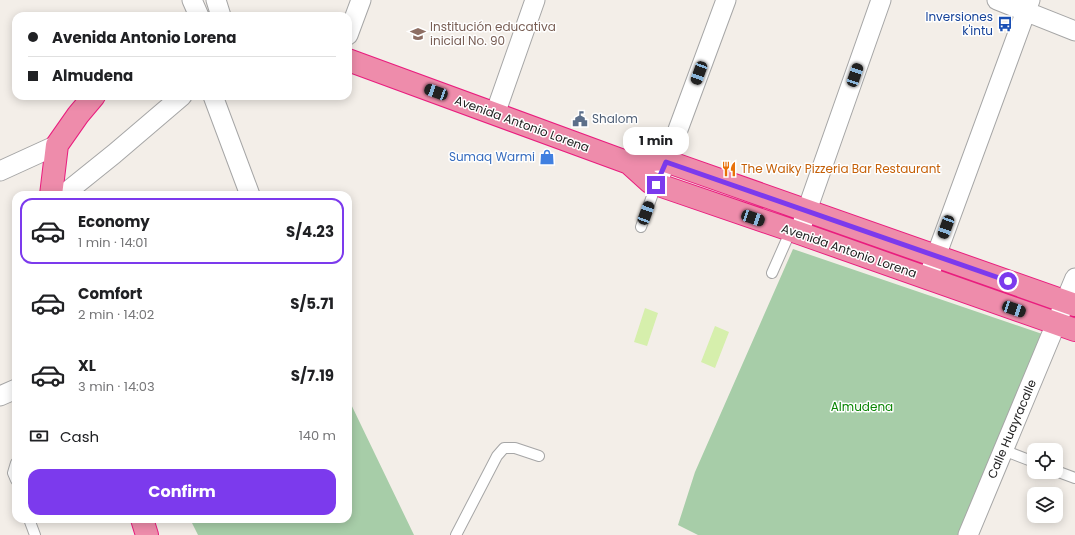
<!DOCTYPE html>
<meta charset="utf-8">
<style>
body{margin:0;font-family:Poppins,sans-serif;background:#f6f6f6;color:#202124;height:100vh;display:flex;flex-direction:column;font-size:15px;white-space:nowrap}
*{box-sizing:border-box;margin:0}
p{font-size:13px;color:#757577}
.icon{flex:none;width:22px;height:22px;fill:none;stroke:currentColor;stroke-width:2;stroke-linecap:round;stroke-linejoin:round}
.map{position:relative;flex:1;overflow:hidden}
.side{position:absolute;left:12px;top:191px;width:340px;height:332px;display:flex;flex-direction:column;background:#fff;border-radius:12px;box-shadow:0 2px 10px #0003}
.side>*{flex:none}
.banner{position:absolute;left:12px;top:12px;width:340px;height:88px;border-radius:12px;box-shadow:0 2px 10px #0003;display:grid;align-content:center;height:88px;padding:0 16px;background:#fff}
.buttons{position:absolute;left:1027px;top:443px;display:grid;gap:8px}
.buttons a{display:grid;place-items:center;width:36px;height:36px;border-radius:8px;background:#fff;box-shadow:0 2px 10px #0003;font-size:20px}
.end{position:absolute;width:18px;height:18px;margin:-9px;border:5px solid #7c3aed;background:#fff;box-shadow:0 0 0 2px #fff}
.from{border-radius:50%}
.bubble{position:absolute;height:28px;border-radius:12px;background:#fff;box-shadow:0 2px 10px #0003;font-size:13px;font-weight:700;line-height:28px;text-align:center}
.car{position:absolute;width:12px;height:24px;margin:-12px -6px;border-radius:5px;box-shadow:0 0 3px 1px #0007;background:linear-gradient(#222 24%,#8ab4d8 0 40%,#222 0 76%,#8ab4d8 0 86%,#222 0)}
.banner b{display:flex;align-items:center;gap:14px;height:38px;font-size:15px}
.banner b+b{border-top:1px solid #e0e0e0}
.banner i{width:10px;height:10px;background:#202124}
ul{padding:7px 0 0;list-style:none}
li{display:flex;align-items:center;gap:12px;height:66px;margin:0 8px 6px;padding:0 8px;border:2px solid transparent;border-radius:12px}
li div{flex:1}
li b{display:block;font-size:15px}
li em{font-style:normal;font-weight:700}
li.current{border-color:#7c3aed}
li>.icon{width:36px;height:36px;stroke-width:1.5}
.pay{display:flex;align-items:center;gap:10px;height:44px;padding:0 16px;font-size:15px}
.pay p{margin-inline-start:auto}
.cta{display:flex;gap:8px;margin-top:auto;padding:8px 16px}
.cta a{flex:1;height:46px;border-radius:12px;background:#7c3aed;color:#fff;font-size:16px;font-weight:700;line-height:46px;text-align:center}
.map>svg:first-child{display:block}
</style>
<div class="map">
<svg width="1075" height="535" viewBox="0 0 1075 535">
<rect width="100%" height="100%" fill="#f3eee8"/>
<path fill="#d6efac" d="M645,308L658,313L647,346L634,342Z
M715,326L729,332L715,368L701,362Z"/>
<path fill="#a7cda8" d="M793,249L1051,337L968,535H698L678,525L695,472Z
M348,398L414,535H198L190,519H348Z"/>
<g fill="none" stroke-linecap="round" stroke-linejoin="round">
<g stroke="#a6a6a6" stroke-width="12">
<path id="lane" d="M641,227L656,185
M772,273L791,230
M1003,450L1034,462
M16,463L13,473L16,480
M1056,471L1075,478
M29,519L35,535
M456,535L497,456L504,448H515L539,456"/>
</g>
<g stroke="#a6a6a6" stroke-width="21">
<path id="street" d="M192,0L199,16
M216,0L221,16
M997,0L1075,31
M348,35L361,0
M213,96L250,195
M495,114L535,0
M0,171L57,145
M656,185L666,162L726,0
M63,195L114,154L182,96
M799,233L881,0
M928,278L1030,0
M0,396L16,389
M968,535L1075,278"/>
</g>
<g stroke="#e91d7e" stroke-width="24">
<path id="highway" d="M348,60L629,163L650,182L799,233L1075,330
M629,163L660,159L1075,305
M51,195L57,145L78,115L94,96
M142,519L147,535"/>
</g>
<use href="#lane" stroke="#fff" stroke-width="10"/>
<use href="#street" stroke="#fff" stroke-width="19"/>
<use href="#highway" stroke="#ee8cab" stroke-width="22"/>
</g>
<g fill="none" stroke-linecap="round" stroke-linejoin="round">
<path stroke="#7c3aed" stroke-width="5" d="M656,185L666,162L1008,281"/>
</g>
<defs>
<g id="bus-bare" transform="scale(1.2)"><path d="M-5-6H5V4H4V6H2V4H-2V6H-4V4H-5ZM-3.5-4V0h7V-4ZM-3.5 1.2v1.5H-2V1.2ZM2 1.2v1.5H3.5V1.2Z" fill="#1a4fb4" stroke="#fff" stroke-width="2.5" paint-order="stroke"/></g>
<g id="school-bare" transform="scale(1.2)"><path d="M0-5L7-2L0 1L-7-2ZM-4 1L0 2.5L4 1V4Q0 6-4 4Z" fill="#8d6e63" stroke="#fff" stroke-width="2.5" paint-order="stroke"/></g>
<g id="civic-bare" transform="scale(1.2)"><path d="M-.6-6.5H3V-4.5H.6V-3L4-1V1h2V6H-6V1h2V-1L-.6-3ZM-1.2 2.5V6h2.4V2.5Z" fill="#5c6f8a" stroke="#fff" stroke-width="2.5" paint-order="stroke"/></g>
<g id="shop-bare" transform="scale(1.2)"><path d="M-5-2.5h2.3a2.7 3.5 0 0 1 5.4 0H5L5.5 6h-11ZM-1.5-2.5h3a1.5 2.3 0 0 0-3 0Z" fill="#3f7fe0" stroke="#fff" stroke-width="2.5" paint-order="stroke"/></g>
<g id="restaurant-bare" transform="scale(1.2)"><path d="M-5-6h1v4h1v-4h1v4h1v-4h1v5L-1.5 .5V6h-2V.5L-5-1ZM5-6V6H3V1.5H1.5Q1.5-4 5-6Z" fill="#e8710a" stroke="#fff" stroke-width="2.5" paint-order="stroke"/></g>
</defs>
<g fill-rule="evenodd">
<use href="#bus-bare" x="1005" y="24"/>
<use href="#school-bare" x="418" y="34"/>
<use href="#civic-bare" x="580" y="119"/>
<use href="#shop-bare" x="547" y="157"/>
<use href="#restaurant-bare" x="729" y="169"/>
</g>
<g text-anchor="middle" stroke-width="3" stroke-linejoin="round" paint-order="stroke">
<g font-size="12" fill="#164399" stroke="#fff" text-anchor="end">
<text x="993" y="21">Inversiones<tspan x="993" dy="14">k'intu</tspan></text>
</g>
<g font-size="12" fill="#785e54" stroke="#fff" text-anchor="start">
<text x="430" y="31">Institución educativa<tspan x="430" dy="14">inicial No. 90</tspan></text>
</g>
<g font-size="12" fill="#4e5e75" stroke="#fff" text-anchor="start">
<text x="592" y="123">Shalom</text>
</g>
<g font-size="12" fill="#222" stroke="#fff">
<text transform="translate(522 124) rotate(20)" y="4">Avenida Antonio Lorena</text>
<text transform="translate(849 251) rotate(19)" y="4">Avenida Antonio Lorena</text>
<text transform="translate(1012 429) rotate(-67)" y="4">Calle Huayracalle</text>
</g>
<g font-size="12" fill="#366cbe" stroke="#fff" text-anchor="end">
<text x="535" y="161">Sumaq Warmi</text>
</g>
<g font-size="12" fill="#c56008" stroke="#fff" text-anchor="start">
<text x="741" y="173">The Waiky Pizzeria Bar Restaurant</text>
</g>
<g font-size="12" fill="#0a8604" stroke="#fff">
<text x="862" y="411">Almudena</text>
</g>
</g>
</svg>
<div class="buttons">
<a><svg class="icon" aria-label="locate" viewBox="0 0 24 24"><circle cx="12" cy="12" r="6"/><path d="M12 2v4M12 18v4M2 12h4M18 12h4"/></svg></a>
<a><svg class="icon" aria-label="layers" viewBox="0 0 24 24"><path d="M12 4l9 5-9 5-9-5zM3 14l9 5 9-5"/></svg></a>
</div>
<i class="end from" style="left:1008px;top:281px"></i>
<i class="end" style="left:656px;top:185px"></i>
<div class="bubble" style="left:623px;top:127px;width:66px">1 min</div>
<i class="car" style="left:699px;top:73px;rotate:200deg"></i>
<i class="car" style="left:855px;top:75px;rotate:19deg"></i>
<i class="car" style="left:436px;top:92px;rotate:290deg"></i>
<i class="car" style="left:646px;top:213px;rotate:20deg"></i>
<i class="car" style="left:753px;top:218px;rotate:109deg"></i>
<i class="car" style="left:946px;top:227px;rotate:200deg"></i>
<i class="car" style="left:1014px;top:309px;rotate:109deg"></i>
<div class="banner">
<b><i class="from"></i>Avenida Antonio Lorena</b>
<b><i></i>Almudena</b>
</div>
<section class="side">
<ul>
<li class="current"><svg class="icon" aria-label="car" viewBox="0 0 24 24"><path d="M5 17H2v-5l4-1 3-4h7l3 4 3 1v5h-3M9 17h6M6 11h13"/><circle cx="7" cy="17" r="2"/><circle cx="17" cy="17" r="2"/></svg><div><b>Economy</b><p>1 min · 14:01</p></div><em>S/4.23</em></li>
<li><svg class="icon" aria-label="car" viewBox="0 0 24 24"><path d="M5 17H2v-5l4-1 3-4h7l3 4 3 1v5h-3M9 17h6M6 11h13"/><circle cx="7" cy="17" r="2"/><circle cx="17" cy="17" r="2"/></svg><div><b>Comfort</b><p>2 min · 14:02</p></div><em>S/5.71</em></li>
<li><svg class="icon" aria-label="car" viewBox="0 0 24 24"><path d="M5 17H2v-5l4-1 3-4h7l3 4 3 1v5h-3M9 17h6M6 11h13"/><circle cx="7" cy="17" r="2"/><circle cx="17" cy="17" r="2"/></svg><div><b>XL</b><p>3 min · 14:03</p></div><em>S/7.19</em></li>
</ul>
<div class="pay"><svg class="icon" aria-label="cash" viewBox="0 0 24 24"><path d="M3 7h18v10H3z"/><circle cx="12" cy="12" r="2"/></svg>Cash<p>140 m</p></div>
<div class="cta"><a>Confirm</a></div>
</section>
</div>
